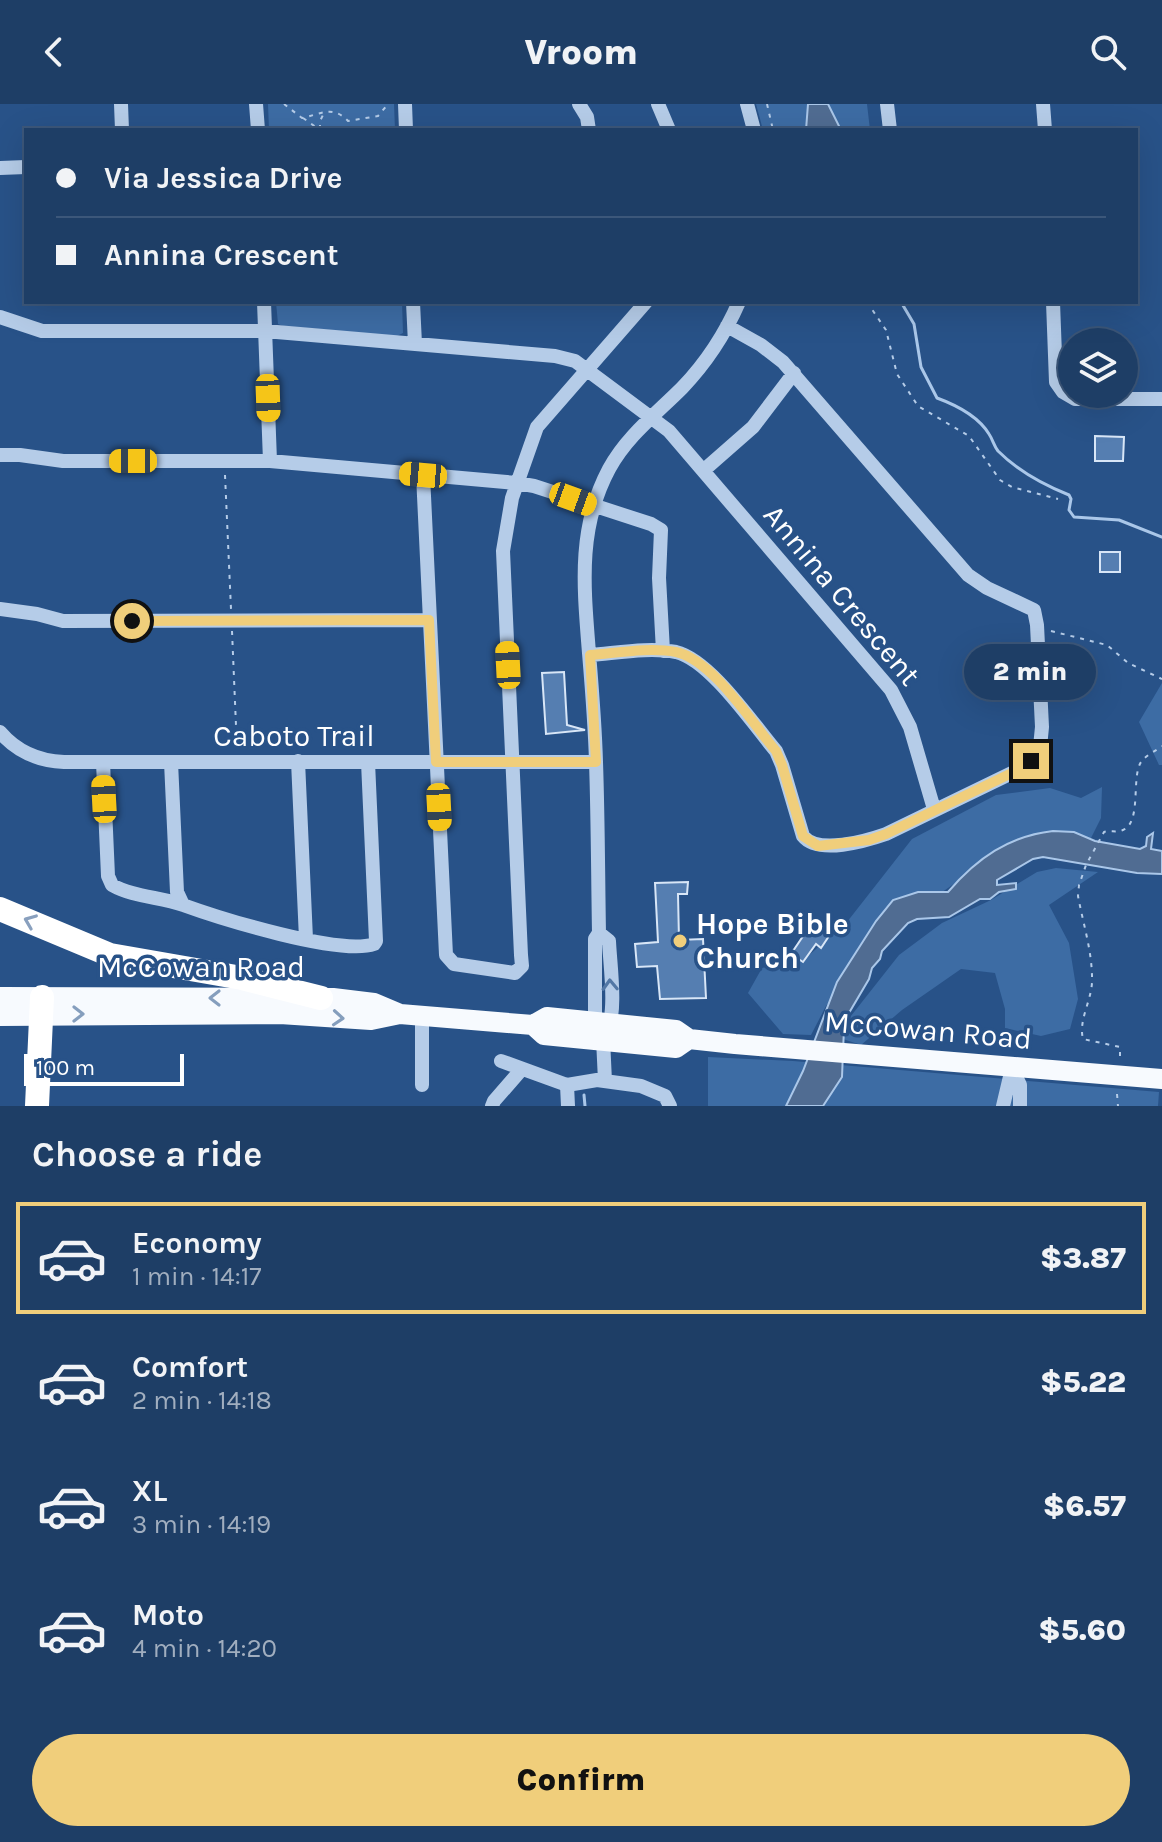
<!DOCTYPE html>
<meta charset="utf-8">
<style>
body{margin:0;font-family:Karla,sans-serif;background:#2b496f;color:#f1f3f6;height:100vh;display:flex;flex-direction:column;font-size:30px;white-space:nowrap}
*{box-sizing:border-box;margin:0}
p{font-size:26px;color:#a1aebf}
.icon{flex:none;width:44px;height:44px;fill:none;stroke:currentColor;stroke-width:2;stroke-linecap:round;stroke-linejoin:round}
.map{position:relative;height:1002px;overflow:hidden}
.details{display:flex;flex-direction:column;background:#1e3e66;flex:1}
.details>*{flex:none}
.top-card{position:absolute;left:24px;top:24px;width:1114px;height:176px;border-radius:0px;box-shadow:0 8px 32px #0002,0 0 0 2px #3c577a;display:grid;align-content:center;height:176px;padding:0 32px;background:#1e3e66}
.fabs{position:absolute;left:1058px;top:224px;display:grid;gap:16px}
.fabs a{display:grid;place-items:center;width:80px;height:80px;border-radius:50%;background:#1e3e66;box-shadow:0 8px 32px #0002,0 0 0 2px #3c577a;font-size:40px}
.scale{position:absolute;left:24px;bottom:20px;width:160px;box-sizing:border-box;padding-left:8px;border:4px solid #fff;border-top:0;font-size:22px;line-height:28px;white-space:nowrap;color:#fff;-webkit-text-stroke:6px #285288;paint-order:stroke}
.end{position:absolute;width:36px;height:36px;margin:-18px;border:10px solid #f0ce7b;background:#111;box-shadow:0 0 0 4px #111}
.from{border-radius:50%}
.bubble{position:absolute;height:56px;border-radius:28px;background:#1e3e66;box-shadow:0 8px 32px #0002,0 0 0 2px #3c577a;font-size:26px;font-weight:800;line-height:56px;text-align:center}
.car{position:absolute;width:24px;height:48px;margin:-24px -12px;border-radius:10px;box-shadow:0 0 6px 2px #0007;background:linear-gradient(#f5c518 24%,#345 0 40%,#f5c518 0 76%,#345 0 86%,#f5c518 0)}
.top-card b{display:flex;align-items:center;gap:28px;height:76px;font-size:30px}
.top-card b+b{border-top:2px solid #3c577a}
.top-card i{width:20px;height:20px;background:#f1f3f6}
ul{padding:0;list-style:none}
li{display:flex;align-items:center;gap:24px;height:112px;margin:0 16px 12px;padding:0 16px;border:4px solid transparent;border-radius:0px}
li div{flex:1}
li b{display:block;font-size:30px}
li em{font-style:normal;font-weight:800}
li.active{border-color:#f0ce7b}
li>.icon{width:72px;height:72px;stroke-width:1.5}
h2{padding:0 32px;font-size:36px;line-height:96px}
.action{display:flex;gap:16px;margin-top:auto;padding:16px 32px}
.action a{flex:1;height:92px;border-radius:48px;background:#f0ce7b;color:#111;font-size:32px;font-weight:800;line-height:92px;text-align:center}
header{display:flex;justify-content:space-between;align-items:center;height:104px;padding:0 32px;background:#1e3e66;font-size:36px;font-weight:800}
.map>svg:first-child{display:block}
</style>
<header><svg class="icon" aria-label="back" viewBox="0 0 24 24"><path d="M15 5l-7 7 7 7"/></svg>Vroom<svg class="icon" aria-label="search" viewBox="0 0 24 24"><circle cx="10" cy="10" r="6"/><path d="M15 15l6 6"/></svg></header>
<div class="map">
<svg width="1162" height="1002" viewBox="0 0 1162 1002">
<rect width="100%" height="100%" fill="#285288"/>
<path fill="#3d6ca4" d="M268,0H394L395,26H269Z
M756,0H867L870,26H763Z
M276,198H402L403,229L397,232L283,222L278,220Z
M1162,579V661H1159L1139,618Z
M1102,683L1101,714L1088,740L1055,733L961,775L935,793L860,863L826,902L811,931L783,930L748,889L762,864L808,852L847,818L912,735L996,691L1050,684L1081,694Z
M1056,764L1098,768L1049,801L1069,839L1078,895L1070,925L1041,932L1005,924V905L995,869L961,865L902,906L861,941L843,935L847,917L899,851L942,819L991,796L1037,768Z
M708,953L793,957L1159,988L1158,1002H708Z"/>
<path fill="#506c92" stroke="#aac7e9" stroke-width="2" d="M808,0H828L841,26H806Z
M1053,727L1074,728L1095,737L1140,745L1146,742L1147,733L1153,729L1151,745L1162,747V770L1137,769L1043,753L1033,755L997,776V781L1016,779V785L999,788L990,795H980L949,813L917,815L908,819L882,847L880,855L872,864L869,875L849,909L844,924L842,973L823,1002H786L803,967L837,878L876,817L893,796L918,788H948C977,754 1009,732 1053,727Z"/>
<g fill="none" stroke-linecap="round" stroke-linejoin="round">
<path stroke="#aac7e9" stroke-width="3" d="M901,198L914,220L921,263L937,294C956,301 978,312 989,330C993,336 994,342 998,347C1017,366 1044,381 1069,391L1071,395L1069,406L1074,413L1119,416L1162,433
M584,991L585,1002"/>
</g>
<path fill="#557eb1" stroke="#d8e6f7" stroke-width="2" d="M1095,332L1124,333L1123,357H1095Z
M1100,448H1120V468H1100Z
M564,568L567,621L585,626L546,630L542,569Z
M688,778L687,790H678L679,836L703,835L706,894L660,895L657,862L637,863L635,840L658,838L655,779Z
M814,816L831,829L821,844L816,840L803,858L791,850Z"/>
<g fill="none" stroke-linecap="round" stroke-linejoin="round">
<path stroke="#b5cce8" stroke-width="2" stroke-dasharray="4 6" stroke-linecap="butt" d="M284,0L302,14C321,10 333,1 348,17L378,12L388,0
M767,0L773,26
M303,14L320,26
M320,25V17L324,9
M867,198L886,226L897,270L918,302L969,332L1000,376L1012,383L1058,395
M225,371L231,505
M232,527L237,645
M1051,527L1107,541L1128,559L1162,575
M1120,952V943L1083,935C1078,915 1093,895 1092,874C1092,847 1083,819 1078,792L1079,781L1086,761L1104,728C1110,726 1117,729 1123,726C1142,718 1131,673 1141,658C1146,651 1156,647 1162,642
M1117,990L1118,1002"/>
<path stroke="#b5cce8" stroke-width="14" d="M121,0L122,26
M256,0L258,26
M405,0L406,26
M579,0L587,13L589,26
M658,0L669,26
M747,0L754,26
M887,0L890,26
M1043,0L1045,26
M0,64L26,63
M264,198L270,357
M413,198L415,240
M1053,198L1056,278L1063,288L1075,295H1162
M0,213L42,227H265L555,252L575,257L669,327L891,586L910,623L934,705
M0,351H20L63,357H270L517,379L534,382L651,420L661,426L659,474L663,547
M704,366L753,323L794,269
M423,371L446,851L454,860L515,869L522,862L521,851L503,447L512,394L537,323L646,198
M0,505L37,510L63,517L429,516
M590,551C617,549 649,543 676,548C710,556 753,620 776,647L782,661L803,732C818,751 866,737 886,730L1022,664L1036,651L1040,643L1042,623L1037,521L1034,506L987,484L968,471L783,258L761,241L727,222
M0,628C17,648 39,657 64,658H596
M298,657L306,835
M103,658L108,772L112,781C133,793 160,793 183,801C219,814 340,852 374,840L376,837L368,658
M171,658L177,788L183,801
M599,829L609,837C610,861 617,907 607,927
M501,957L567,981L597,976L641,982L665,992L670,1002
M1012,964L1020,981V1002
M605,977L603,935L595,918V835L599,829C598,772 598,715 596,658C595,622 592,585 589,549C584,484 577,425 609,365C627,332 656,310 682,284C706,259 725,230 739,198
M422,981V911
M567,981L568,1002
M492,1002L494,997L522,965
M1003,1002L1012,964"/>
<path stroke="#f7fafe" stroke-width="20" d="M0,893L333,894L374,899L400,910
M0,912L280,910L371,916L400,910L533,921L547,913L676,926L689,935L735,940L1162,975
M533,921L544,931L676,944L689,935"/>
<path stroke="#fff" stroke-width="24" d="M0,805L110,851L242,874L321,894
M37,1002L42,893"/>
</g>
<defs><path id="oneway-chevron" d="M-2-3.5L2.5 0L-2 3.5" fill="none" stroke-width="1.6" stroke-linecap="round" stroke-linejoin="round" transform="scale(2)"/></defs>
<use stroke="#89a0be" href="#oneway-chevron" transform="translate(30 817) rotate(-158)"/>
<use stroke="#5277a5" href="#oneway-chevron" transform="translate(610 881) rotate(-92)"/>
<g stroke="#859ebd">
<use href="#oneway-chevron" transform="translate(215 894) rotate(180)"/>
<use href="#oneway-chevron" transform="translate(78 910)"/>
<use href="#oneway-chevron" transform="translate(338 914) rotate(4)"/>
</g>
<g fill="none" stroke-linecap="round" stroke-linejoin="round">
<path stroke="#f0ce7b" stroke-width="10" d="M132,517L429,516L436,658H596L590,551C617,549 649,543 676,548C713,556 752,619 776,647L782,661L803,732L818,742L869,736L886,730L1022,664L1031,657"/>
</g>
<circle fill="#f0ce7b" stroke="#285288" stroke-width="3" cx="680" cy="837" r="8"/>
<g text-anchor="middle" stroke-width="7" stroke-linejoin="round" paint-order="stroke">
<g font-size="30" fill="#fff" stroke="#285288">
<text transform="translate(842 491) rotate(50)" y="10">Annina Crescent</text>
<text x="294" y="642">Caboto Trail</text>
<text x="201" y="873">McCowan Road</text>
<text transform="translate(928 926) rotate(5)" y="10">McCowan Road</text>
</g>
<g font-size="30" font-weight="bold" fill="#fff" stroke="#285288" text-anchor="start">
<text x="696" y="830">Hope Bible<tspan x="696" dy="34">Church</tspan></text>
</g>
</g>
</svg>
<div class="fabs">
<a><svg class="icon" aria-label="layers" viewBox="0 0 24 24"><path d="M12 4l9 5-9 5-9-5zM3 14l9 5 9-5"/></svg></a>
</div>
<div class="scale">100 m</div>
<i class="end from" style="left:132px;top:517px"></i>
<i class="end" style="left:1031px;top:657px"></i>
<div class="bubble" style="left:964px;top:540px;width:132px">2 min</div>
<i class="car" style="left:268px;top:294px;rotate:178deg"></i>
<i class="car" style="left:133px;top:357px;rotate:270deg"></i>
<i class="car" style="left:423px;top:371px;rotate:275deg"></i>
<i class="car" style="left:573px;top:395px;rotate:110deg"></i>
<i class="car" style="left:508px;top:561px;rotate:357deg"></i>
<i class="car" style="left:104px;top:695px;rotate:357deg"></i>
<i class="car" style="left:439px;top:703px;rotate:177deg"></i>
<div class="top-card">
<b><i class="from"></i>Via Jessica Drive</b>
<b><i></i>Annina Crescent</b>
</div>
</div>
<section class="details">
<h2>Choose a ride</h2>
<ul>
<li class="active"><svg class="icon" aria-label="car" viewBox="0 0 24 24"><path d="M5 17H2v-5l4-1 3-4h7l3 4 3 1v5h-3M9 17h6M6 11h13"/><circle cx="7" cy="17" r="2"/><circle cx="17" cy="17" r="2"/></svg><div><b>Economy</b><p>1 min · 14:17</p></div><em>$3.87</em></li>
<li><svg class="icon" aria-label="car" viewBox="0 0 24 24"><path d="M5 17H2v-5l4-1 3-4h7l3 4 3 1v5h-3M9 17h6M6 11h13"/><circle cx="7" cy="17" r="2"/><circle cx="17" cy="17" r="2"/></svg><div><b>Comfort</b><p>2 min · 14:18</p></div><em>$5.22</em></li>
<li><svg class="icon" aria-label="car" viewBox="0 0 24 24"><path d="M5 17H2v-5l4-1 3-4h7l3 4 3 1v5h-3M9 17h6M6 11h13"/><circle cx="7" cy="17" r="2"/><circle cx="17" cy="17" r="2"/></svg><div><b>XL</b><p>3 min · 14:19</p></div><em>$6.57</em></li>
<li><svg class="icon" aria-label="car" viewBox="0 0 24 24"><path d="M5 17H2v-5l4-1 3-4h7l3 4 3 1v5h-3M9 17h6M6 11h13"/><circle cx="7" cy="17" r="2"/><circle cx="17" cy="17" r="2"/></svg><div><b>Moto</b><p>4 min · 14:20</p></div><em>$5.60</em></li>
</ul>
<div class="action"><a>Confirm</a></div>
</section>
